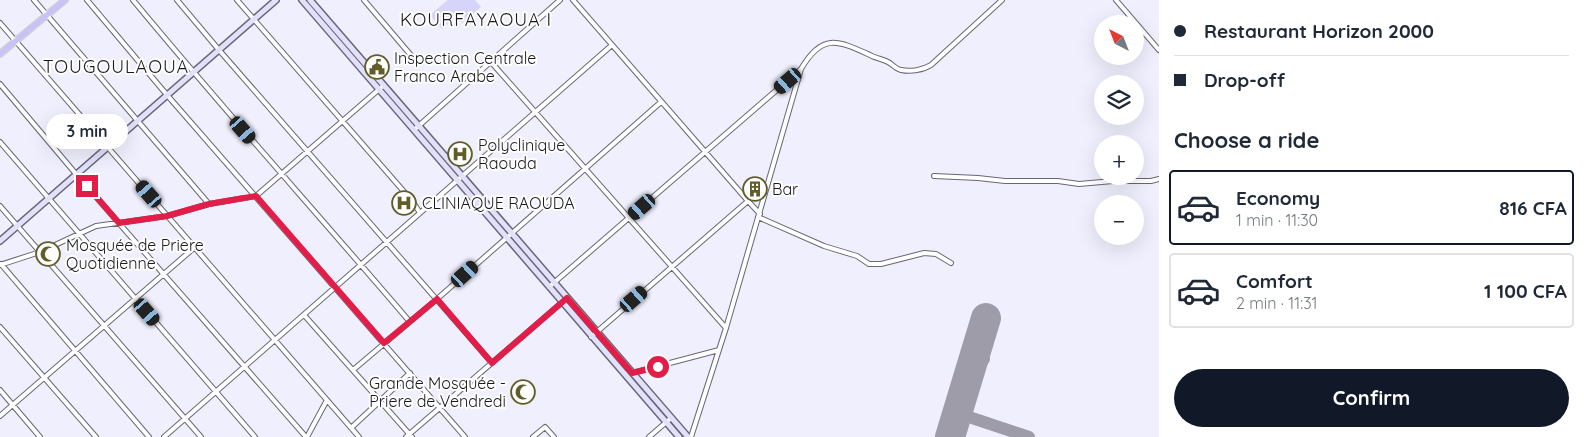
<!DOCTYPE html>
<meta charset="utf-8">
<style>
body{margin:0;font-family:Quicksand,sans-serif;background:#f6f6f7;color:#1f2937;height:100vh;display:flex;flex-direction:column;font-size:19px;white-space:nowrap}
*{box-sizing:border-box;margin:0}
p{font-size:16px;color:#747a83}
.icon{flex:none;width:28px;height:28px;fill:none;stroke:currentColor;stroke-width:2;stroke-linecap:round;stroke-linejoin:round}
.map{position:relative;flex:1;overflow:hidden}
.sheet{display:flex;flex-direction:column;background:#fff;width:425px}
.sheet>*{flex:none}
.guide{display:grid;align-content:center;height:110px;padding:0 15px;background:#fff}
.needle{width:32px;rotate:318deg}
.fabs{position:absolute;left:1094px;top:15px;display:grid;gap:10px}
.fabs a{display:grid;place-items:center;width:50px;height:50px;border-radius:50%;background:#fff;box-shadow:0 5px 20px #0002;font-size:25px}
.end{position:absolute;width:22px;height:22px;margin:-11px;border:6px solid #e11d48;background:#fff;box-shadow:0 0 0 2px #fff}
.from{border-radius:50%}
.bubble{position:absolute;height:35px;border-radius:18px;background:#fff;box-shadow:0 5px 20px #0002;font-size:16px;font-weight:800;line-height:35px;text-align:center}
.car{position:absolute;width:15px;height:30px;margin:-15px -8px;border-radius:6px;box-shadow:0 0 4px 1px #0007;background:linear-gradient(#222 24%,#8ab4d8 0 40%,#222 0 76%,#8ab4d8 0 86%,#222 0)}
.guide b{display:flex;align-items:center;gap:18px;height:48px;font-size:19px}
.guide b+b{border-top:1px solid #e0e1e3}
.guide i{width:12px;height:12px;background:#1f2937}
ul{padding:0;list-style:none}
li{display:flex;align-items:center;gap:15px;height:75px;margin:0 10px 8px;padding:0 5px;border:2px solid #e0e1e3;border-radius:5px}
li div{flex:1}
li b{display:block;font-size:19px}
li em{font-style:normal;font-weight:800}
li.active{border-color:#111827}
li>.icon{width:45px;height:45px;stroke-width:1.5}
h2{padding:0 15px;font-size:22px;line-height:60px}
.button{display:flex;gap:10px;margin-top:auto;padding:10px 15px}
.button a{flex:1;height:58px;border-radius:30px;background:#111827;color:#fff;font-size:20px;font-weight:800;line-height:58px;text-align:center}
main{display:flex;flex:1;min-height:0}
.map>svg:first-child{display:block}
</style>
<main>
<div class="map">
<svg width="1159" height="437" viewBox="0 0 1159 437">
<rect width="100%" height="100%" fill="#f0effd"/>
<path fill="#d6d4f9" d="M448,0H475L481,7L462,23L456,17L442,29L430,15Z"/>
<g fill="none" stroke-linecap="round" stroke-linejoin="round">
<path stroke="#9e9ca8" stroke-width="12" d="M970,342L972,363
M967,384L970,376L984,359
M957,413L1029,437"/>
<path stroke="#9e9ca8" stroke-width="30" d="M950,437L986,318"/>
<g stroke="#686776" stroke-width="6">
<path id="street" d="M34,0L209,204
M87,0L167,95L465,437
M133,0C223,109 318,214 410,322
M177,0L219,50L492,363
M237,0L413,202L420,213
M364,0L415,60
M573,0L748,201
M1116,0L1159,50
M0,23L359,437
M491,62L726,328
M0,84L76,174L306,437
M414,130L560,0
M0,142L255,437
M934,176L978,178L1005,181H1058L1079,184L1113,181H1151L1159,179
M0,206L201,437
M758,217L824,246L857,256L869,264H881L924,253L936,254L951,263
M1,264L149,437
M0,265L40,252L96,226L167,216L209,204L256,196L384,85
M549,287L801,69
M304,315L412,437
M0,327L96,437
M591,337L748,201L760,214
M353,370L437,299L661,102
M632,373L719,350
M0,390L40,437
M0,416L195,247
M351,428L410,373
M164,437L612,45
M307,437L327,400
M406,437L567,298
M533,437L545,427L554,437
M649,437L671,418
M691,437L726,328L801,69C822,33 837,40 870,55C875,58 882,59 888,62C892,64 896,69 901,70C911,72 923,70 931,65L1002,0"/>
</g>
<g stroke="#686776" stroke-width="8">
<path id="secondary" d="M302,0L679,437
M310,0L688,437
M0,241L276,0"/>
</g>
<g stroke="#d1d1d2" stroke-width="8">
<path id="primary" d="M0,54L65,0"/>
</g>
<use href="#street" stroke="#fff" stroke-width="4"/>
<use href="#secondary" stroke="#e3e0fc" stroke-width="5"/>
<use href="#primary" stroke="#c8c2f8" stroke-width="5.5"/>
</g>
<g fill="none" stroke-linecap="round" stroke-linejoin="round">
<path stroke="#e11d48" stroke-width="6" d="M87,186L119,223L167,216L209,204L256,196L384,343L437,299L492,363L567,298L632,373L658,367"/>
</g>
<defs>
<g id="civic-ring" transform="scale(1.25)"><circle r="9.5" fill="#fefefe" stroke="#605d29" stroke-width="1.5"/><path d="M-.6-6.5H3V-4.5H.6V-3L4-1V1h2V6H-6V1h2V-1L-.6-3ZM-1.2 2.5V6h2.4V2.5Z" fill="#605d29"/></g>
<g id="hospital-ring" transform="scale(1.25)"><circle r="9.5" fill="#fefefe" stroke="#605d29" stroke-width="1.5"/><path d="M-5-5h3v3.5h4V-5h3V5h-3V1.5h-4V5h-3Z" fill="#605d29"/></g>
<g id="building-ring" transform="scale(1.25)"><circle r="9.5" fill="#fefefe" stroke="#605d29" stroke-width="1.5"/><path d="M-4-6H4V6H1V3H-1V6H-4ZM-2.5-4.3h1.7v1.8h-1.7ZM.8-4.3h1.7v1.8H.8ZM-2.5-1h1.7V.8h-1.7ZM.8-1h1.7V.8H.8Z" fill="#605d29"/></g>
<g id="mosque-ring" transform="scale(1.25)"><circle r="9.5" fill="#fefefe" stroke="#605d29" stroke-width="1.5"/><path d="M3.5-4.9A6 6 0 1 0 3.5 4.9A5 5 0 1 1 3.5-4.9Z" fill="#605d29"/></g>
</defs>
<g fill-rule="evenodd">
<use href="#civic-ring" x="377" y="67"/>
<use href="#hospital-ring" x="460" y="154"/>
<use href="#building-ring" x="755" y="189"/>
<use href="#hospital-ring" x="404" y="203"/>
<use href="#mosque-ring" x="48" y="254"/>
<use href="#mosque-ring" x="523" y="392"/>
</g>
<g text-anchor="middle" stroke-width="4" stroke-linejoin="round" paint-order="stroke">
<g font-size="16" fill="#1a191f" stroke="#fefefe" text-anchor="start">
<text x="394" y="64">Inspection Centrale<tspan x="394" dy="18">Franco Arabe</tspan></text>
<text x="478" y="151">Polyclinique<tspan x="478" dy="18">Raouda</tspan></text>
<text x="772" y="195">Bar</text>
<text x="422" y="209">CLINIAQUE RAOUDA</text>
<text x="66" y="251">Mosquée de Priere<tspan x="66" dy="18">Quotidienne</tspan></text>
<text x="506" y="389" text-anchor="end">Grande Mosquée -<tspan x="506" dy="18">Priere de Vendredi</tspan></text>
</g>
<g font-size="18" letter-spacing="1" fill="#1a191f" stroke="#fefefe">
<text x="476" y="26">KOURFAYAOUA I</text>
<text x="116" y="73">TOUGOULAOUA</text>
</g>
</g>
</svg>
<div class="fabs">
<a><svg class="needle" viewBox="-14 -14 28 28"><path d="M0-13l5 13h-10z" fill="#e53935"/><path d="M0 13l5-13h-10z" fill="#747a83"/></svg></a>
<a><svg class="icon" aria-label="layers" viewBox="0 0 24 24"><path d="M12 4l9 5-9 5-9-5zM3 14l9 5 9-5"/></svg></a>
<a>+</a>
<a>−</a>
</div>
<i class="end from" style="left:658px;top:367px"></i>
<i class="end" style="left:87px;top:186px"></i>
<div class="bubble" style="left:46px;top:114px;width:82px">3 min</div>
<i class="car" style="left:788px;top:81px;rotate:229deg"></i>
<i class="car" style="left:243px;top:130px;rotate:139deg"></i>
<i class="car" style="left:149px;top:194px;rotate:319deg"></i>
<i class="car" style="left:642px;top:207px;rotate:229deg"></i>
<i class="car" style="left:465px;top:274px;rotate:48deg"></i>
<i class="car" style="left:634px;top:299px;rotate:49deg"></i>
<i class="car" style="left:147px;top:312px;rotate:139deg"></i>
</div>
<section class="sheet">
<div class="guide">
<b><i class="from"></i>Restaurant Horizon 2000</b>
<b><i></i>Drop-off</b>
</div>
<h2>Choose a ride</h2>
<ul>
<li class="active"><svg class="icon" aria-label="car" viewBox="0 0 24 24"><path d="M5 17H2v-5l4-1 3-4h7l3 4 3 1v5h-3M9 17h6M6 11h13"/><circle cx="7" cy="17" r="2"/><circle cx="17" cy="17" r="2"/></svg><div><b>Economy</b><p>1 min · 11:30</p></div><em>816 CFA</em></li>
<li><svg class="icon" aria-label="car" viewBox="0 0 24 24"><path d="M5 17H2v-5l4-1 3-4h7l3 4 3 1v5h-3M9 17h6M6 11h13"/><circle cx="7" cy="17" r="2"/><circle cx="17" cy="17" r="2"/></svg><div><b>Comfort</b><p>2 min · 11:31</p></div><em>1 100 CFA</em></li>
</ul>
<div class="button"><a>Confirm</a></div>
</section>
</main>
